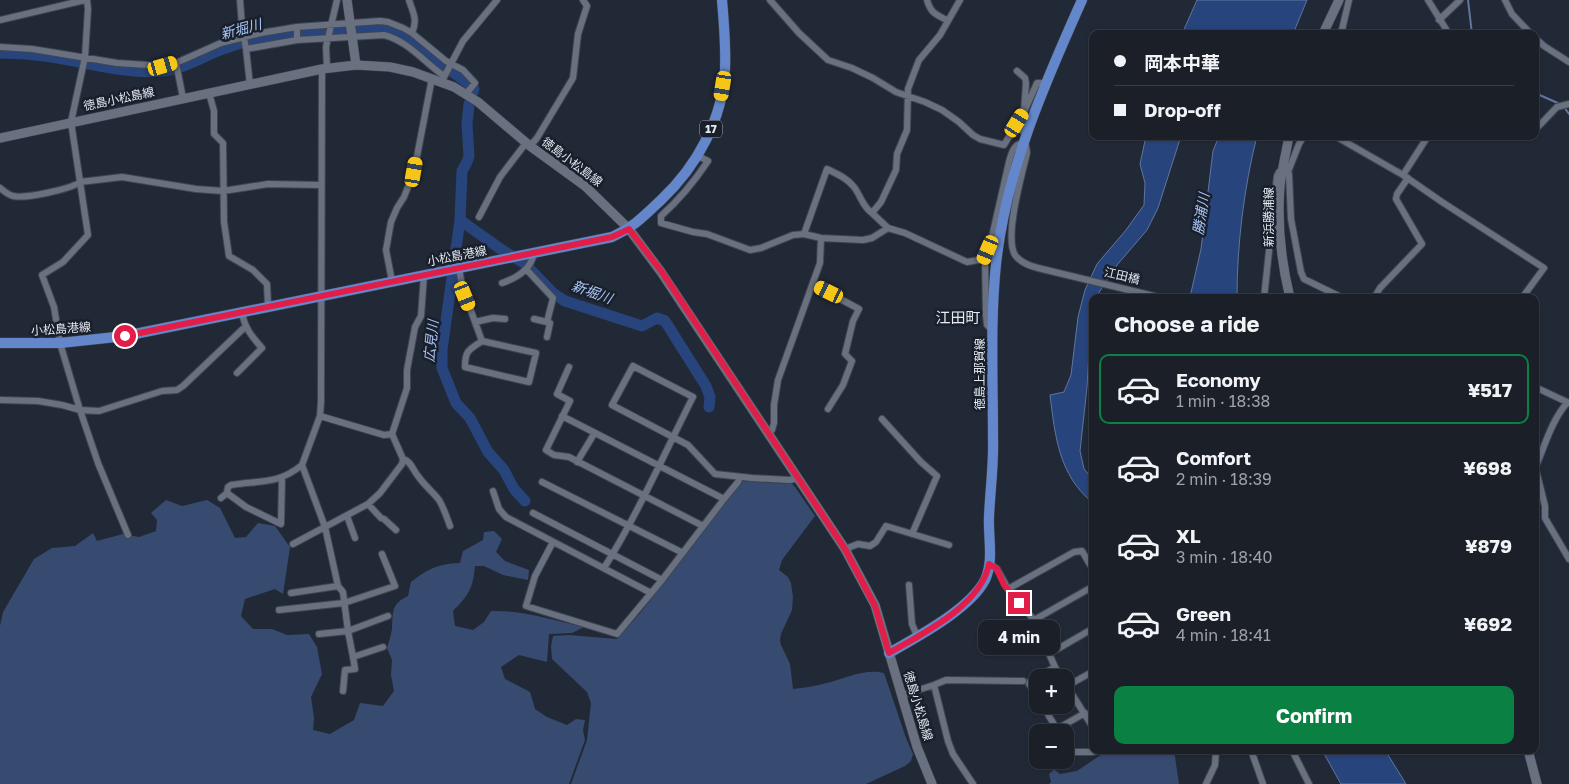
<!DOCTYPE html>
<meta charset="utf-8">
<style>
body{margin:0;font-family:"Golos Text","Noto Sans JP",sans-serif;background:#232730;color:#f1f3f6;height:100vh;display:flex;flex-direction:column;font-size:19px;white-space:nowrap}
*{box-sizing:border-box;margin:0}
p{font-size:16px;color:#9fa2a8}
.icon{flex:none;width:28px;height:28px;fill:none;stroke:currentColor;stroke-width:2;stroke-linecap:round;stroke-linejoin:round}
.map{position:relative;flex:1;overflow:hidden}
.side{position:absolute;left:1089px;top:294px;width:450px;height:460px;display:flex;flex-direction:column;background:#1a1f28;border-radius:10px;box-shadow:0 1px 4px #0004,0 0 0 1px #383d45}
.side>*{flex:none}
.hud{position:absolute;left:1089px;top:30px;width:450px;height:110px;border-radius:10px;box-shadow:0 1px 4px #0004,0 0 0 1px #383d45;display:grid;align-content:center;height:110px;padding:0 25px;background:#1a1f28}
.fabs{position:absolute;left:1029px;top:669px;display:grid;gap:10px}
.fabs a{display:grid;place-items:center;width:45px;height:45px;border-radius:10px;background:#1a1f28;box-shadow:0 1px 4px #0004,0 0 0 1px #383d45;font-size:25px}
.end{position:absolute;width:22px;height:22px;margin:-11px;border:6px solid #e11d48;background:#fff;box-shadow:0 0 0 2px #fff}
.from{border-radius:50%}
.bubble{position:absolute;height:35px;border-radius:10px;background:#1a1f28;box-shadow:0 1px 4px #0004,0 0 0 1px #383d45;font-size:16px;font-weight:700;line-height:35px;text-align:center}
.car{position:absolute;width:15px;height:30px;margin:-15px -8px;border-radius:6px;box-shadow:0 0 4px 1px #0007;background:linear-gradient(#f5c518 24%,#345 0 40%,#f5c518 0 76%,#345 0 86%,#f5c518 0)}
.hud b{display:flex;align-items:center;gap:18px;height:48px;font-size:19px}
.hud b+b{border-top:1px solid #383d45}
.hud i{width:12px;height:12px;background:#f1f3f6}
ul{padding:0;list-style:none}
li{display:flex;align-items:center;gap:15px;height:70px;margin:0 10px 8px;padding:0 15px;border:2px solid transparent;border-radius:10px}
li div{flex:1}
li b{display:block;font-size:19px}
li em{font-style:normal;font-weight:700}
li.active{border-color:#0b8043}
li>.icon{width:45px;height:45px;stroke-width:1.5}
h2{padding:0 25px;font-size:22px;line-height:60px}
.action{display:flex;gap:10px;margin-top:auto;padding:10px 25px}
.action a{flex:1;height:58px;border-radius:10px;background:#0b8043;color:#fff;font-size:20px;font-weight:700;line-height:58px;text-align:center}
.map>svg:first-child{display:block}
</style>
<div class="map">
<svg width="1569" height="784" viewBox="0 0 1569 784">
<rect width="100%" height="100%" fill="#222936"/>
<path fill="#374a70" d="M742,481L792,484L795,487L815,516L782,560L779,570L788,577L791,583L793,597L792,610L781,634L780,640L781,645L790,664L793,689C804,688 816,686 827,683C845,678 866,668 884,673L906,738L913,754L911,761L905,766L866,784H571L587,740L591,703L587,692L552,659L551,646L553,636L569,635L617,639L641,612Z
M166,500L182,506L207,500L220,508L235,538L246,537L258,523L275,526L290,547L283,594L275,589L245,599L241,616L253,629H272L287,635L309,634L317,647L322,674L311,697L314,718L313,730L330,734L354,720L360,703L383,706L394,691L391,675L392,660L387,648C389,642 391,635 392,629C393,612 391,604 408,596L411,582C428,569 437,564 460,563L463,551L483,540L484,532L494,531L502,539L496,552L505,561L529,570L528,580L503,575L484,566H475C473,588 469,595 453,611L455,626L473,630L484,622L491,611C523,610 553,620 584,627L572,633L549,634L547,662L519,655L501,667L505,679L530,692L535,709L547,717L567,725L576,719L585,720L583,730L585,740L569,784H0V626L3,612L34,559L52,548L75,546L93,533L97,541L123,534L139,537L156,531L157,520L151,513Z
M1108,750H1174L1179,784H1049L1051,782L1049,774L1054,769L1060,774L1077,771Z"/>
<path fill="#28447c" stroke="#60769f" d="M1197,0H1307L1293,34H1182Z
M1146,136H1181L1158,208L1147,230L1117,265L1096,297L1092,298L1087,387L1080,451L1084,469L1092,478V502C1059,475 1055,436 1050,395L1064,392L1071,375L1078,317L1085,290L1097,264L1126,230L1144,205L1145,183L1140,164Z
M1219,136H1257C1244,187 1237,245 1237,297L1164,298L1165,294L1190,297L1201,249L1213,151Z
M1322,750H1385L1406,784H1341Z"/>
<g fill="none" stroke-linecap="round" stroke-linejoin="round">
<path stroke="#60769f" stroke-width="2" d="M1468,0L1472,34
M1535,93L1560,104
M1564,107L1569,114"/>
<path stroke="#28447c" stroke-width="11" d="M0,53C15,53 30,54 45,56C82,61 126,75 162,71C185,69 204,55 226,48C265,34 308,31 349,29C363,28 381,25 394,31C410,38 424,52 438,62C450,71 463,78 474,89L473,92
M469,104L467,124L469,156L467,162L462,171L460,220L442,350V368L456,403L470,418L488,452L504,470L514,489L525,501
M460,220L502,250L524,263L554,294L565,301L642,326L657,318L665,321L706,386L710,397L709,407"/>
<g stroke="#404650" stroke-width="8">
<path id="street" d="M87,0L88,9L85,57L71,122L88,235L63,262L42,275L54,307L60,343L80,410L98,463L128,535
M240,0L242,26L246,49
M409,0C413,13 418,19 412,33
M770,0L799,33L828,60L852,68L873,78L896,92L925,102L942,110L959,122L973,135L980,139L1004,145L1024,112L1026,83L1025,78L1017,71
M927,0C931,14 936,14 948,21
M1428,0L1449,34
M1505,0L1512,14L1531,34
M0,20L85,0
M1439,20L1460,0
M1341,34L1349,0
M1535,38L1544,46L1569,62
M297,40L384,35C408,41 424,62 444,76
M0,47L32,49L117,63L163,66L176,63L221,43L261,33L297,27L380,21L388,22L403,28L412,33L446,61L463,70L475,83L466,94
M176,63L183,98
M327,68L326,47L337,0
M443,79L463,41L497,0
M250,85L246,49L297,40V27
M209,93L214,111V134L223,143L224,222L229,256L253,270L267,284L268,306
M1535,130L1557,107L1569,104
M1026,134L1021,130L1024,112L1037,83H1046
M1335,136L1403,175L1442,202L1544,268L1522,298
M530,146L537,138L573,78L578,34L587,6L583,0
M698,156L708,161C694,182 680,199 661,216V223L693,232L707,234L750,250L761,248L793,235L804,234L821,238L863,240L872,238L888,228L905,233L967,262L985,259
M1288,172L1299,144L1304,136
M1403,175L1428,136
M0,188C4,191 8,195 13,196C25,199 71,189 80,182L122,177L196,189L223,191L268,184L321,185
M479,217L500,177L526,143
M888,228L872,213L881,202L896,170L897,154L907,130L908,89L911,81L919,60L940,35L960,0
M804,234L827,169C837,174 847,178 854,187C861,196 862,206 872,213
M459,268L462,286L475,322L493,318L505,319
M526,269L553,298L547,322L550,323L547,337
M424,275L421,316L415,327L407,370V388L392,434L403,459C411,461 413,470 418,476C424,485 433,492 439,500C444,508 447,518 450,526
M392,281L386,250L391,222L397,208L404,197L414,172L432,78
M502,283C517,278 531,270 534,253
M814,285L859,309L853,321L845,354L852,361L843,385L828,409
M1264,298L1277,176L1279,172L1283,170L1289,174L1291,219L1301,272L1304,279L1343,298
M1374,298L1380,288L1422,244L1396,199L1397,194L1408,178
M534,319L547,322
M475,322L482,341L536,353L529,382L465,367C465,350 469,350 482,341
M992,330L987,325L986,315L985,259L989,250L1009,162C1011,154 1015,139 1026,146L1027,153C1022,174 1004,237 1015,255C1020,262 1030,266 1038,268L1162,298
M569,367L557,394L570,401L546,450L554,455L569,457L703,526
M237,373L262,348C252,337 244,327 242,312
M1535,387L1569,403
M0,400L38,401L62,405L80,410L99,411L162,391L177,390L183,386L246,326
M1567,403C1552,420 1545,445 1536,466V470L1545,506V518L1569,559
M320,416L384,435L392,434
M562,416L724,499L738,482L740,477
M882,419L921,462L937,476L912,534
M768,434L772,430L774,423V405L778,380L820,263L821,238
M577,462L594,434
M542,482L683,553
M493,491L499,509L506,517L651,593
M227,493L228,487L231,485C261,480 277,485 302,465
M221,498L227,493L246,507L281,524L282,478
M368,504L381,518L384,519L396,530
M533,513L662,580L724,499
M347,516L355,538
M553,542L535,576L526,606L617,634L662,580
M293,544L368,504L380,493L402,464L403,459
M845,549L858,544L870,546L876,542L886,526L949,545
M989,563L997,569L1008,589L1074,552L1082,551L1092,568
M604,568C638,514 664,454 693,397L633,366L612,405L688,445L715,474L752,478L790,480L798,478
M909,585L912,624L917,636
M1008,589L1034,620L1055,667L1030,681L1029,684L1038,698
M291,593L338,586
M279,610L344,603L395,586L382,554
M1034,620L1092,587
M319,634L348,631L343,592L338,586L325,527L302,465L320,416L321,402L322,69
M1049,654L1092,629
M353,657L348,631L388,616
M1055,667L1062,678
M1065,683L1092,726
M934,685L946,680L1023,681
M1067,686L1092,672
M343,691L345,670L355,669L353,657L383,647
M902,695L934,685L948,741L953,754L973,784
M1042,705L1057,729L1085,713
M1251,750L1263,784
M1292,750L1309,784
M1066,752H1092L1100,750
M1206,784L1215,765L1216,750"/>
</g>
<g stroke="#404650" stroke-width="10">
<path id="secondary" d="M347,0L356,65
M1323,34L1339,0
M1289,136C1286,153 1282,169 1280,186C1277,224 1281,261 1290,298
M0,138L322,69L356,65L390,67L413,72L454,87L478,102L530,146L585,186L629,229L661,272L845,549L875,605L917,747L932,784
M1528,750L1537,784"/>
</g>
<g stroke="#404650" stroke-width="11">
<path id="primary" d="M0,343H60L125,336L612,237C634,227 644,216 661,200C697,166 723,119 725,69C726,46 724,23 722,0
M889,653C917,637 970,609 985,580C994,561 988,537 989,517C990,491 994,464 993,438C993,380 990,322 996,264C1006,171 1044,85 1082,0"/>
</g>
<use href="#street" stroke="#697181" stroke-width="6"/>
<use href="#secondary" stroke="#697181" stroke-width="9"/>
<use href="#primary" stroke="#6487cb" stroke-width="10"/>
</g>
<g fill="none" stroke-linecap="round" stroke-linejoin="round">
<path stroke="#e11d48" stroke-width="6" d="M125,336L612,237L629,229L662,272L845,549L875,606L889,653C924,633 981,605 989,564L997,569L1004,585L1019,603"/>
</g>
<g text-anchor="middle" stroke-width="5" stroke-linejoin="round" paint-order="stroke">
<rect fill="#19202c" stroke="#a7adb7" stroke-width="1" x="700" y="120.5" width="22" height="17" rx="4"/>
<g font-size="11" font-weight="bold" fill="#e4e9f2">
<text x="711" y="133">17</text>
</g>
<g font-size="12" fill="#e4e9f2" stroke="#19202c">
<text transform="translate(119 99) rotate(-12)" y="4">徳島小松島線</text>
<text transform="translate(572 162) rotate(37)" y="4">徳島小松島線</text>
<text transform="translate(1269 217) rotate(-90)" y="4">新浜勝浦線</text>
<text transform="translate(457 256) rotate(-11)" y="4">小松島港線</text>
<text transform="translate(1122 276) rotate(13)" y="4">江田橋</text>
<text transform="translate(61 329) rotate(-4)" y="4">小松島港線</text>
<text transform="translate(980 374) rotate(-90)" y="4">徳島上那賀線</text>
<text transform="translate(918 706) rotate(73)" y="4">徳島小松島線</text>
</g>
<g font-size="14" font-style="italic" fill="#a9c4f7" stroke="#19202c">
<text transform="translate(241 29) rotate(-15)" y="5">新堀川</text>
<text transform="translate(1201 214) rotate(-81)" y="5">勝浦川</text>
<text transform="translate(592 292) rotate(20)" y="5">新堀川</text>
<text transform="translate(431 341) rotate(-84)" y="5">広見川</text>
</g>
<g font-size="15" fill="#e4e9f2" stroke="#19202c">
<text x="958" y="323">江田町</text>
</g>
</g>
</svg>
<div class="fabs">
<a>+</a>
<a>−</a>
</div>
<i class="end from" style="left:125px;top:336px"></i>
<i class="end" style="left:1019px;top:603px"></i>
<div class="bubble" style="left:978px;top:620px;width:82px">4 min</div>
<i class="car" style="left:163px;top:66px;rotate:74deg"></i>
<i class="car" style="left:723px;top:86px;rotate:189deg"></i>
<i class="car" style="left:1017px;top:123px;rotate:32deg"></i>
<i class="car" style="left:414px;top:172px;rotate:10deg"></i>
<i class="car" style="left:988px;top:250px;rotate:203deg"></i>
<i class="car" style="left:829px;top:292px;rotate:296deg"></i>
<i class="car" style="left:465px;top:296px;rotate:158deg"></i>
<div class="hud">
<b><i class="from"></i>岡本中華</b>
<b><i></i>Drop-off</b>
</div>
<section class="side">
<h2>Choose a ride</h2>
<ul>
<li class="active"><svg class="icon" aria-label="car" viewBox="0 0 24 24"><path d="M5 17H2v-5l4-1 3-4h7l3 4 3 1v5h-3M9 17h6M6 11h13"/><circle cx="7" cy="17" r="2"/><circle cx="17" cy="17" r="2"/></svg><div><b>Economy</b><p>1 min · 18:38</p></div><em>¥517</em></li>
<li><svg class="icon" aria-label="car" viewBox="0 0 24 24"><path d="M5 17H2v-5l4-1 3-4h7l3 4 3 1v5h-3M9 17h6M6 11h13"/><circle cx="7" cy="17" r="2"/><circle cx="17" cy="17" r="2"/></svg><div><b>Comfort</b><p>2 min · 18:39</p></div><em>¥698</em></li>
<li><svg class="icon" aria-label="car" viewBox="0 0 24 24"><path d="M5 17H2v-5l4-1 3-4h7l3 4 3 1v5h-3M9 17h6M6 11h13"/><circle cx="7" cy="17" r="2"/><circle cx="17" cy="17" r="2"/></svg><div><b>XL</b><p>3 min · 18:40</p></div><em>¥879</em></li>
<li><svg class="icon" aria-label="car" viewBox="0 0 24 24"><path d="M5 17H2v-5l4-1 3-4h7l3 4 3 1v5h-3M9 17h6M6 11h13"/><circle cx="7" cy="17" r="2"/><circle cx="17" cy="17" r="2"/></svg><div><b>Green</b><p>4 min · 18:41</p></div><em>¥692</em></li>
</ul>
<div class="action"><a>Confirm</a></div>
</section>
</div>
